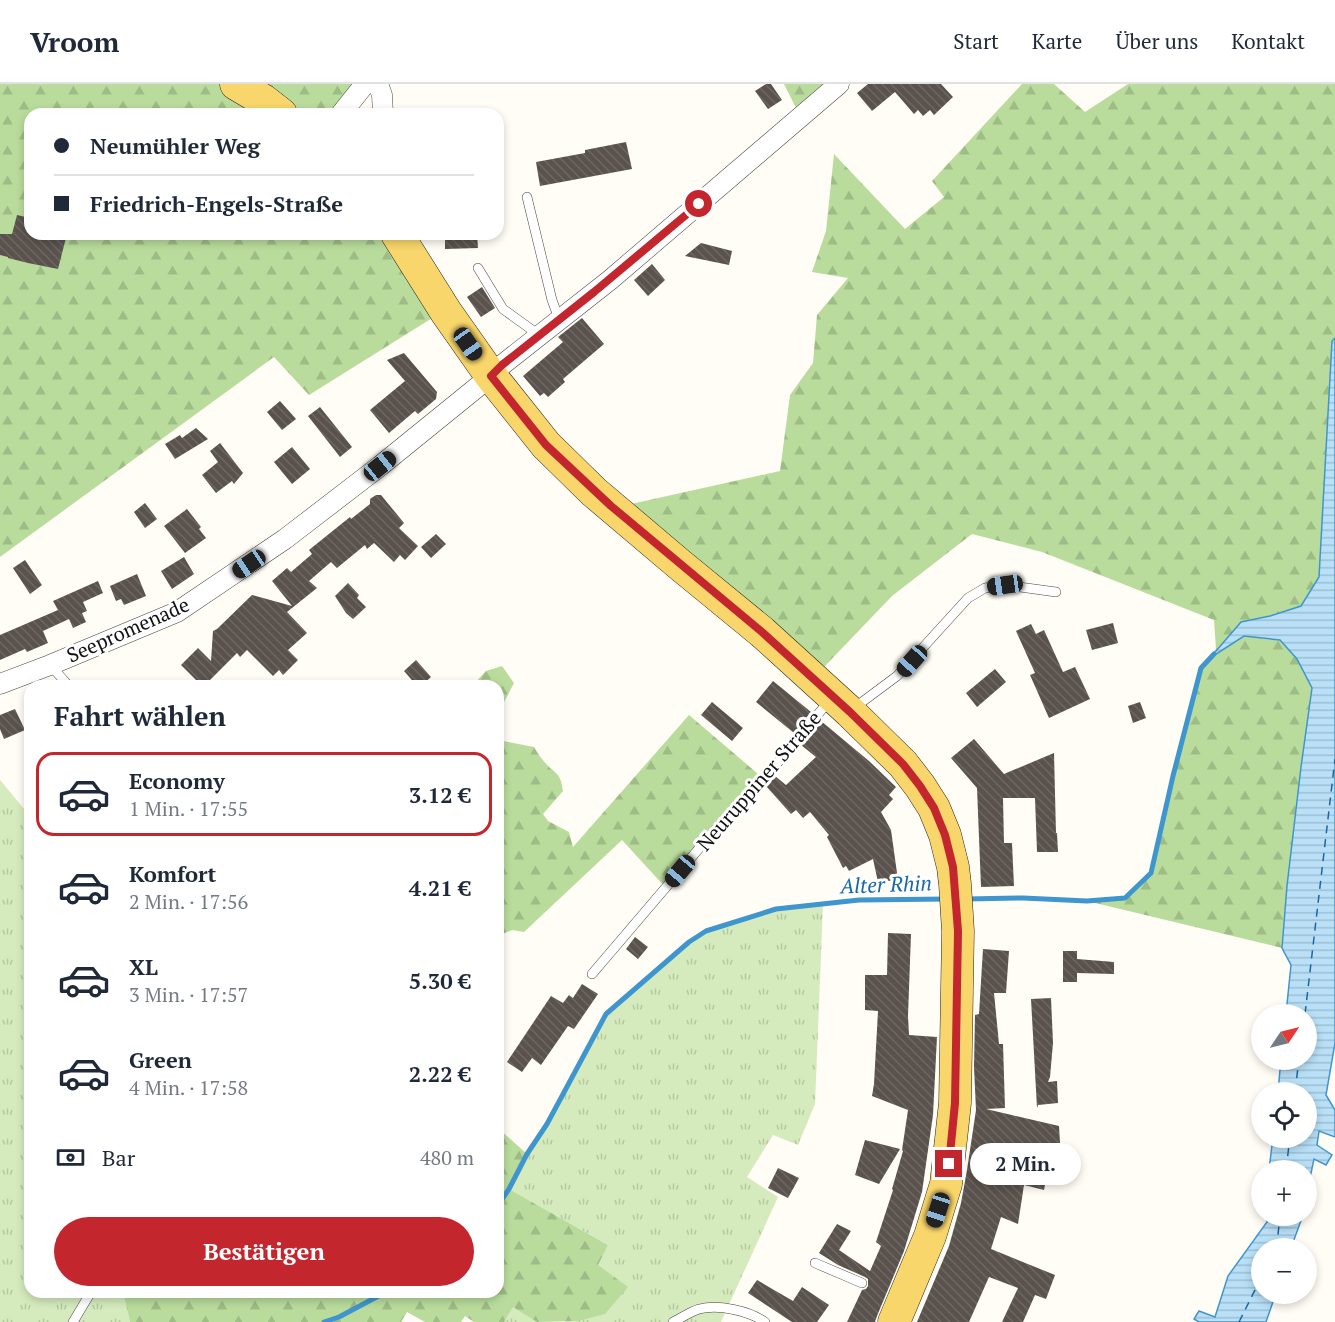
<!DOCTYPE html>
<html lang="de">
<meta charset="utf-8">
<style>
body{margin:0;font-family:"PT Serif",serif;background:#f6f6f7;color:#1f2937;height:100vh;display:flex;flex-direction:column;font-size:22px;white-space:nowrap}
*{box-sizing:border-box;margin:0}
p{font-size:20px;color:#747a83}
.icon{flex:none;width:33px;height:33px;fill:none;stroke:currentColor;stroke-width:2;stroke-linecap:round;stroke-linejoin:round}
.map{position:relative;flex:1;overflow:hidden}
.panel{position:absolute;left:24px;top:596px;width:480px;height:618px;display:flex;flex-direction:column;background:#fff;border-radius:18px;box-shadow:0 3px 9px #0003}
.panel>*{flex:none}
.guide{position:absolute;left:24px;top:24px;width:480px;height:132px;border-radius:18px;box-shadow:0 3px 9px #0003;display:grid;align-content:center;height:132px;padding:0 30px;background:#fff}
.needle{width:39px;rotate:55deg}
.tools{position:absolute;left:1251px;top:920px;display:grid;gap:12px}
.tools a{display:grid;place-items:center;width:66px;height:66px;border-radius:50%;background:#fff;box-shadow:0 3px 9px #0003;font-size:30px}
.end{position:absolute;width:27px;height:27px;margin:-14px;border:8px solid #c4262e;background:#fff;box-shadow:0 0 0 3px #fff}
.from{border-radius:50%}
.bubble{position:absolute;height:42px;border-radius:21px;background:#fff;box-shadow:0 3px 9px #0003;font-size:20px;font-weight:700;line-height:42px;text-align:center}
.car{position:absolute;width:18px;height:36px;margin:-18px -9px;border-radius:8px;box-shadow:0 0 4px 2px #0007;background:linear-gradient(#222 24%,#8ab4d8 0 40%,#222 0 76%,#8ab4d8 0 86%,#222 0)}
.guide b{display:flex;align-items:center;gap:21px;height:57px;font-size:22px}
.guide b+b{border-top:2px solid #e0e1e3}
.guide i{width:15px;height:15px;background:#1f2937}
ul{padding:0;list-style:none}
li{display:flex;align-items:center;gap:18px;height:84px;margin:0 12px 9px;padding:0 18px;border:3px solid transparent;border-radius:18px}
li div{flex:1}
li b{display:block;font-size:22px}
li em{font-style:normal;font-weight:700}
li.active{border-color:#c4262e}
li>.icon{width:54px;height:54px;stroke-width:1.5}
h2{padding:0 30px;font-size:27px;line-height:72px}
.pay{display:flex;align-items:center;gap:15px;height:66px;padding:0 30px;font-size:22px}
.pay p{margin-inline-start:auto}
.button{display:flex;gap:12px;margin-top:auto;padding:12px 30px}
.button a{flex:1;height:69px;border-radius:36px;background:#c4262e;color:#fff;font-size:24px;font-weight:700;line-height:69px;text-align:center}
header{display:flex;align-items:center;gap:36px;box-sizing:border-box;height:84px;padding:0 30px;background:#fff;border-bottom:2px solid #e0e1e3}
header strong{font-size:28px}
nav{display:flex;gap:33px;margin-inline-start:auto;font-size:21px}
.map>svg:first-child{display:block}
</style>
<header>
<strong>Vroom</strong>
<nav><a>Start</a><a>Karte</a><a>Über uns</a><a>Kontakt</a></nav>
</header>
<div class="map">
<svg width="1335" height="1238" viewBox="0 0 1335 1238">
<defs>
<pattern id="grass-tufts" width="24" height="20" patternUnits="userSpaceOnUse" patternTransform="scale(1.5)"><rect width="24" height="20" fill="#d5ebbd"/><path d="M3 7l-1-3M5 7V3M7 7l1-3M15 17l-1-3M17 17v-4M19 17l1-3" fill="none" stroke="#b6c8a1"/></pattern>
<pattern id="forest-firs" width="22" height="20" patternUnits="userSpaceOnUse" patternTransform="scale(1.5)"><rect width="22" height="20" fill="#b9dc9c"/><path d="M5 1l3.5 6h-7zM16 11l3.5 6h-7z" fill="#9ebc85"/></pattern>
<pattern id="water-rules" width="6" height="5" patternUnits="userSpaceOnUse" patternTransform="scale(1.5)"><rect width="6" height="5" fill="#b9e0f7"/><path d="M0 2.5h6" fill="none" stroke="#9ebfd3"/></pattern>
<pattern id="building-back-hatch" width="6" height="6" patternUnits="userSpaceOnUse" patternTransform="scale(1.5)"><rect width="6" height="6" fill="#5a524d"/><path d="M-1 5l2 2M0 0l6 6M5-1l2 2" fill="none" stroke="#6d6662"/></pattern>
</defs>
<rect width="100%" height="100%" fill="#fffdf5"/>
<path fill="url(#grass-tufts)" d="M0,696L30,732V1208H123L130,1238H0Z
M823,820L815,1020L798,1061L773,1051L747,1093L778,1113L721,1238H561L578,1237L598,1180L608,1161L509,1105L527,1070L547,1040L606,930L627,912L689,858L706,847L776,825Z
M513,1222L537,1238H504Z"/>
<path fill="url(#forest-firs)" d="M0,0H361L359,4L331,30H30V150H379L437,231L309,311L274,273L0,473Z
M784,0H831L798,28Z
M1022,0H1054L1085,28L1128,0H1335V254L1332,258L1319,492L1301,522L1270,532L1245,552L1280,556L1297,574L1313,604L1301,683L1287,802L1282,864L1087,817L1125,814L1151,789L1201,585L1216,565L1214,536L1042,468L972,450L892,512L824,583L805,566L742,516L631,420L780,387L790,311L813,279L817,231L848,194L812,188L826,147L834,70L905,145L944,113L932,97Z
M502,582L514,599L502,622L498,653V602L473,601L486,587Z
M689,631L764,695L666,804L622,756L524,848L512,846L498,852V656L534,663C538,670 543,677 549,683C559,691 561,693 563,707L543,730L548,737L569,748L573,763Z
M498,1044L527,1070L509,1105L608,1161L598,1181L628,1203L605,1230L578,1237L537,1238L513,1223L504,1238H474L465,1232L461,1238H425L407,1228L401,1238H130L123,1208H498Z"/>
<path fill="url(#water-rules)" stroke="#3f96cf" stroke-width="1.5" d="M1335,254V959L1326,1011L1335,1026V1053L1319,1047L1317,1061L1332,1071L1326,1081L1314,1075L1307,1108L1306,1086H1269L1273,1053H1306V1008H1278L1281,975H1306V930H1286L1291,881L1282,864L1287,802L1301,683L1312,604L1297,575L1280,556L1244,552L1210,574L1241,538L1270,532L1301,522L1319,493L1332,257Z
M1268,1131H1303L1291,1164H1262V1209H1276L1266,1238H1199L1194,1235L1199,1227L1215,1233L1228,1192L1267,1138Z"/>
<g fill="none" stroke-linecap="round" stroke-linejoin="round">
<path stroke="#3f96cf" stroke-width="5" d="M966,815L1023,814L1087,817L1125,814L1151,789L1173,692L1201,584L1214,570
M498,1121L509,1105L527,1070L547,1040L606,930L689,858L706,847L776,825L859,816L947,815
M324,1238L339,1233L386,1208"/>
<path stroke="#1768a6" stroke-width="1.5" stroke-dasharray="8 6" stroke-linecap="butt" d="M1305,930L1335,675
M1295,1008L1299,975
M1286,1086L1290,1053
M1275,1164L1277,1161L1280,1131
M1239,1238L1262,1192"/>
</g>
<path fill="url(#building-back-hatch)" d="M766,0H771L782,16L768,25L755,7Z
M868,0H941L953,13L934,31L930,26L923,32L918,26L914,30L895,8L872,27L857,9Z
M626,58L632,85L540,102L536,78L585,69V66Z
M17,131L30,134V150H67L58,185L28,179L8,174V173L0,171V150H12Z
M445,150H477L478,164L445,165Z
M701,159L732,167L729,181L685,172Z
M652,180L665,196L648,212L634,196Z
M482,203L495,224L481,233L467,213Z
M582,234L604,260L563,295L565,298L548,313L544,309L540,312L523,292L563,258L558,253Z
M404,269L437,308L436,315L418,330L415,327L389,349L370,326L405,297L387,276Z
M280,317L296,335L282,346L267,328Z
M320,323L352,363L340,373L308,332Z
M196,344L208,355L175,375L165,360L180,351L182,354Z
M220,359L243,389L234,400L232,397L216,409L202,391L218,378L210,367Z
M292,363L310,385L292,400L274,378Z
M376,411H381L395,428L404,439L399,444L418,462L405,476L400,471L394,478L374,459L367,465L365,461L337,484L331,478L309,497L317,504L287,528L307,549L288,566L298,576L283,591L279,586L273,592L247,566L240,573L237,569L204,602H202L181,581L198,564L211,577L213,547L217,545L252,511L292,522L272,497L287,484L291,488L312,470L309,466L350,433L351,435L370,420V415Z
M145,419L157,435L145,444L134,428Z
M187,425L201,443L199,445L206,454L185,469L164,442Z
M436,450L446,460L431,474L421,463Z
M184,473L194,490L172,505L161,487Z
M25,476L42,501L30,510L13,484Z
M137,490L146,512L124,521L121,515L116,517L110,502Z
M98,497L103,509L83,518L87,527L82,529L86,538L73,544L69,535L43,547L48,559L27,568L25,565L0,576V551L58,526L53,517Z
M348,499L359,511L357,514L366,523L353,535L346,529L335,512Z
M1113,539L1118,559L1092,566L1086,546Z
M1031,540L1036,550L1044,546L1063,588L1075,583L1090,615L1049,634L1030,591L1035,589L1016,547Z
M416,576L431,593L421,602H417L404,587Z
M995,585L1006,598L977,623L966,609Z
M773,597L811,628L794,649L756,618Z
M712,618L743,644L732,657L701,631Z
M1140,618L1146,634L1133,639L1128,622Z
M15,625L25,646L4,655L0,645V631Z
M821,637L869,677L896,703L889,711L893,715L881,728L891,746L898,796L878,798L873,775L849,787L846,782L843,784L827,753L829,751L810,728L803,734L796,726L791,730L766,702L775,692L786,701L816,673L801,661Z
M974,655L1004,690L1054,669L1056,749H1057L1058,768H1037L1035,714H1003L1004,759H1012L1014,802L981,803L977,704L951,674Z
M888,849L911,850L908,932L909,951L937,953L933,1031L922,1108L904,1167L877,1232L875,1238H847L862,1206L866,1205L868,1202V1195L865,1193L838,1181L819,1169L837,1140L851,1147L839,1166L870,1187L881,1162L876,1158L893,1106L892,1105L903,1067L902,1066L908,1026L872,1012L874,1000L878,927L865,926V891H887Z
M635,853L648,863L638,875L626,865Z
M983,865L1009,867L1006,909H994L999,960H1003L1005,1024L986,1025L1059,1042L1061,1076L1055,1074L1053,1086L1048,1085L1044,1106L1024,1101L1018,1140L1001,1133L991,1165L1055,1191L1046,1215L1035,1211L1023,1238H1002L1018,1204L989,1193L969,1238H917L949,1162L961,1119L967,1086L976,1026L974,983L975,931L979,930Z
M1063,867H1077V875L1114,878V890L1077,889V898H1063Z
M582,900L598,910L574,945L568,942L541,981L532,974L522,988L507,978L551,912L563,919L569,911L573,914Z
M1051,914L1053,959L1050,993L1048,998L1057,997L1058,1019L1038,1021L1037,1024L1031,915Z
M865,1056L900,1065L879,1100L855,1091Z
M778,1084L799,1094L788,1114L768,1104Z
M757,1196L793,1217L802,1203L829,1221L817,1238H792L748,1209Z"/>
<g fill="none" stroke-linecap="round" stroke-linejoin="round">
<g stroke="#444" stroke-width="10">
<path id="lane" d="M527,113L552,216L559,235
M478,184L503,225L539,251
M50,581L69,602
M854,624L897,592L968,514L985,504L1005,501L1056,508
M592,890L708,754L774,683L829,617
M815,1179L862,1199
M73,1238L91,1208
M673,1238C681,1234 690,1228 699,1225C719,1220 749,1227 765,1238"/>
</g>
<g stroke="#444" stroke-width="21">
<path id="street" d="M378,0L382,11L383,30
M341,30L365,0
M0,600L50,581L177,528L285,455L380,382L491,292L502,281L610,196L839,0"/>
</g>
<g stroke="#222" stroke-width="33">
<path id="primary" d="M236,0L263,16L281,30
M397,150L446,228L491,292L546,361L594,408L679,480L762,548L850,628L903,680L920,702L934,724L945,751L953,783L955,800L958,847L955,1019L946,1100L930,1152L894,1238"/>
</g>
<use href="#lane" stroke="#fff" stroke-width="9"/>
<use href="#street" stroke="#fff" stroke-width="20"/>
<use href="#primary" stroke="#f9d66b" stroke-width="32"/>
</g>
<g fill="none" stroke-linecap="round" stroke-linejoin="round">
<path stroke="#c4262e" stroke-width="8" d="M699,120L594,208L502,281L491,292L546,361L562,376L611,422L762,548L850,628L903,680L920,702L934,724L945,751L953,783L958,847L955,1019L949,1080"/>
</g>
<g text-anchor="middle" stroke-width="6" stroke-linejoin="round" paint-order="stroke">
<g font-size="20" fill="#111" stroke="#fff">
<text transform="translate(128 546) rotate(-24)" y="7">Seepromenade</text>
<text transform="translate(759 697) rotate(-49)" y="7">Neuruppiner Straße</text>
</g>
<g font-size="21" font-style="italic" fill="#1768a6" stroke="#fff">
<text transform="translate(886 801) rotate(-2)" y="7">Alter Rhin</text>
</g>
</g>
</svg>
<div class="tools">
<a><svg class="needle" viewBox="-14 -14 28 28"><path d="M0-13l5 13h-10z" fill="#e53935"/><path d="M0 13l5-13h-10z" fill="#747a83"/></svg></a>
<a><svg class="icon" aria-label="locate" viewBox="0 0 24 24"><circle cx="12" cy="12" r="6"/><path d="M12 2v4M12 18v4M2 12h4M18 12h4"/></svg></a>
<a>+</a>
<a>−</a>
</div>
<i class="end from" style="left:699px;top:120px"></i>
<i class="end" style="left:949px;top:1080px"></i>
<div class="bubble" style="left:970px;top:1059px;width:111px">2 Min.</div>
<i class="car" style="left:468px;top:260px;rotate:145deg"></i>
<i class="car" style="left:380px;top:382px;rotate:51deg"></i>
<i class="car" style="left:249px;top:480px;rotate:236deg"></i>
<i class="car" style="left:1005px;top:501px;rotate:262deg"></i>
<i class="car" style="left:912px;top:577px;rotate:222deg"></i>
<i class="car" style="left:680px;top:787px;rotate:220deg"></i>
<i class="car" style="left:938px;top:1126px;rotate:198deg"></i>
<div class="guide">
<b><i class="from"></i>Neumühler Weg</b>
<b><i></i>Friedrich-Engels-Straße</b>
</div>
<section class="panel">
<h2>Fahrt wählen</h2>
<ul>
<li class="active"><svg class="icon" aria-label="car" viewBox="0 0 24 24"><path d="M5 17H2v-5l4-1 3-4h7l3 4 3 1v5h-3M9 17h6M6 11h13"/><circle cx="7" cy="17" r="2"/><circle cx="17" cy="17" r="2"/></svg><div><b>Economy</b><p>1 Min. · 17:55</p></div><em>3.12 €</em></li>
<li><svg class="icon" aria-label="car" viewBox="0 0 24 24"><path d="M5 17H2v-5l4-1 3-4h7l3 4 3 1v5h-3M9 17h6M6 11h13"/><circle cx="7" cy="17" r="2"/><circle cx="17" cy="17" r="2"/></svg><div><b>Komfort</b><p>2 Min. · 17:56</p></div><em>4.21 €</em></li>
<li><svg class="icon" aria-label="car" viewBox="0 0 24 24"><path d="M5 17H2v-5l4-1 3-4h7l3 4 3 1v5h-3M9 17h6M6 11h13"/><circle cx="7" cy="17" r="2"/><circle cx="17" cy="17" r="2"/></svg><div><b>XL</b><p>3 Min. · 17:57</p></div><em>5.30 €</em></li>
<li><svg class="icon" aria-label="car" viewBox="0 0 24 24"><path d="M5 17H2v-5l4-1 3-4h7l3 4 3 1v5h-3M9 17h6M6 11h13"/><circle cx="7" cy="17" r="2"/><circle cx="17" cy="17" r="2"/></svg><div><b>Green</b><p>4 Min. · 17:58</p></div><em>2.22 €</em></li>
</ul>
<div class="pay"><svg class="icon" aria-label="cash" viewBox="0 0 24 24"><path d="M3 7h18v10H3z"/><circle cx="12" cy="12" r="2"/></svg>Bar<p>480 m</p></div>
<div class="button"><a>Bestätigen</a></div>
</section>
</div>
